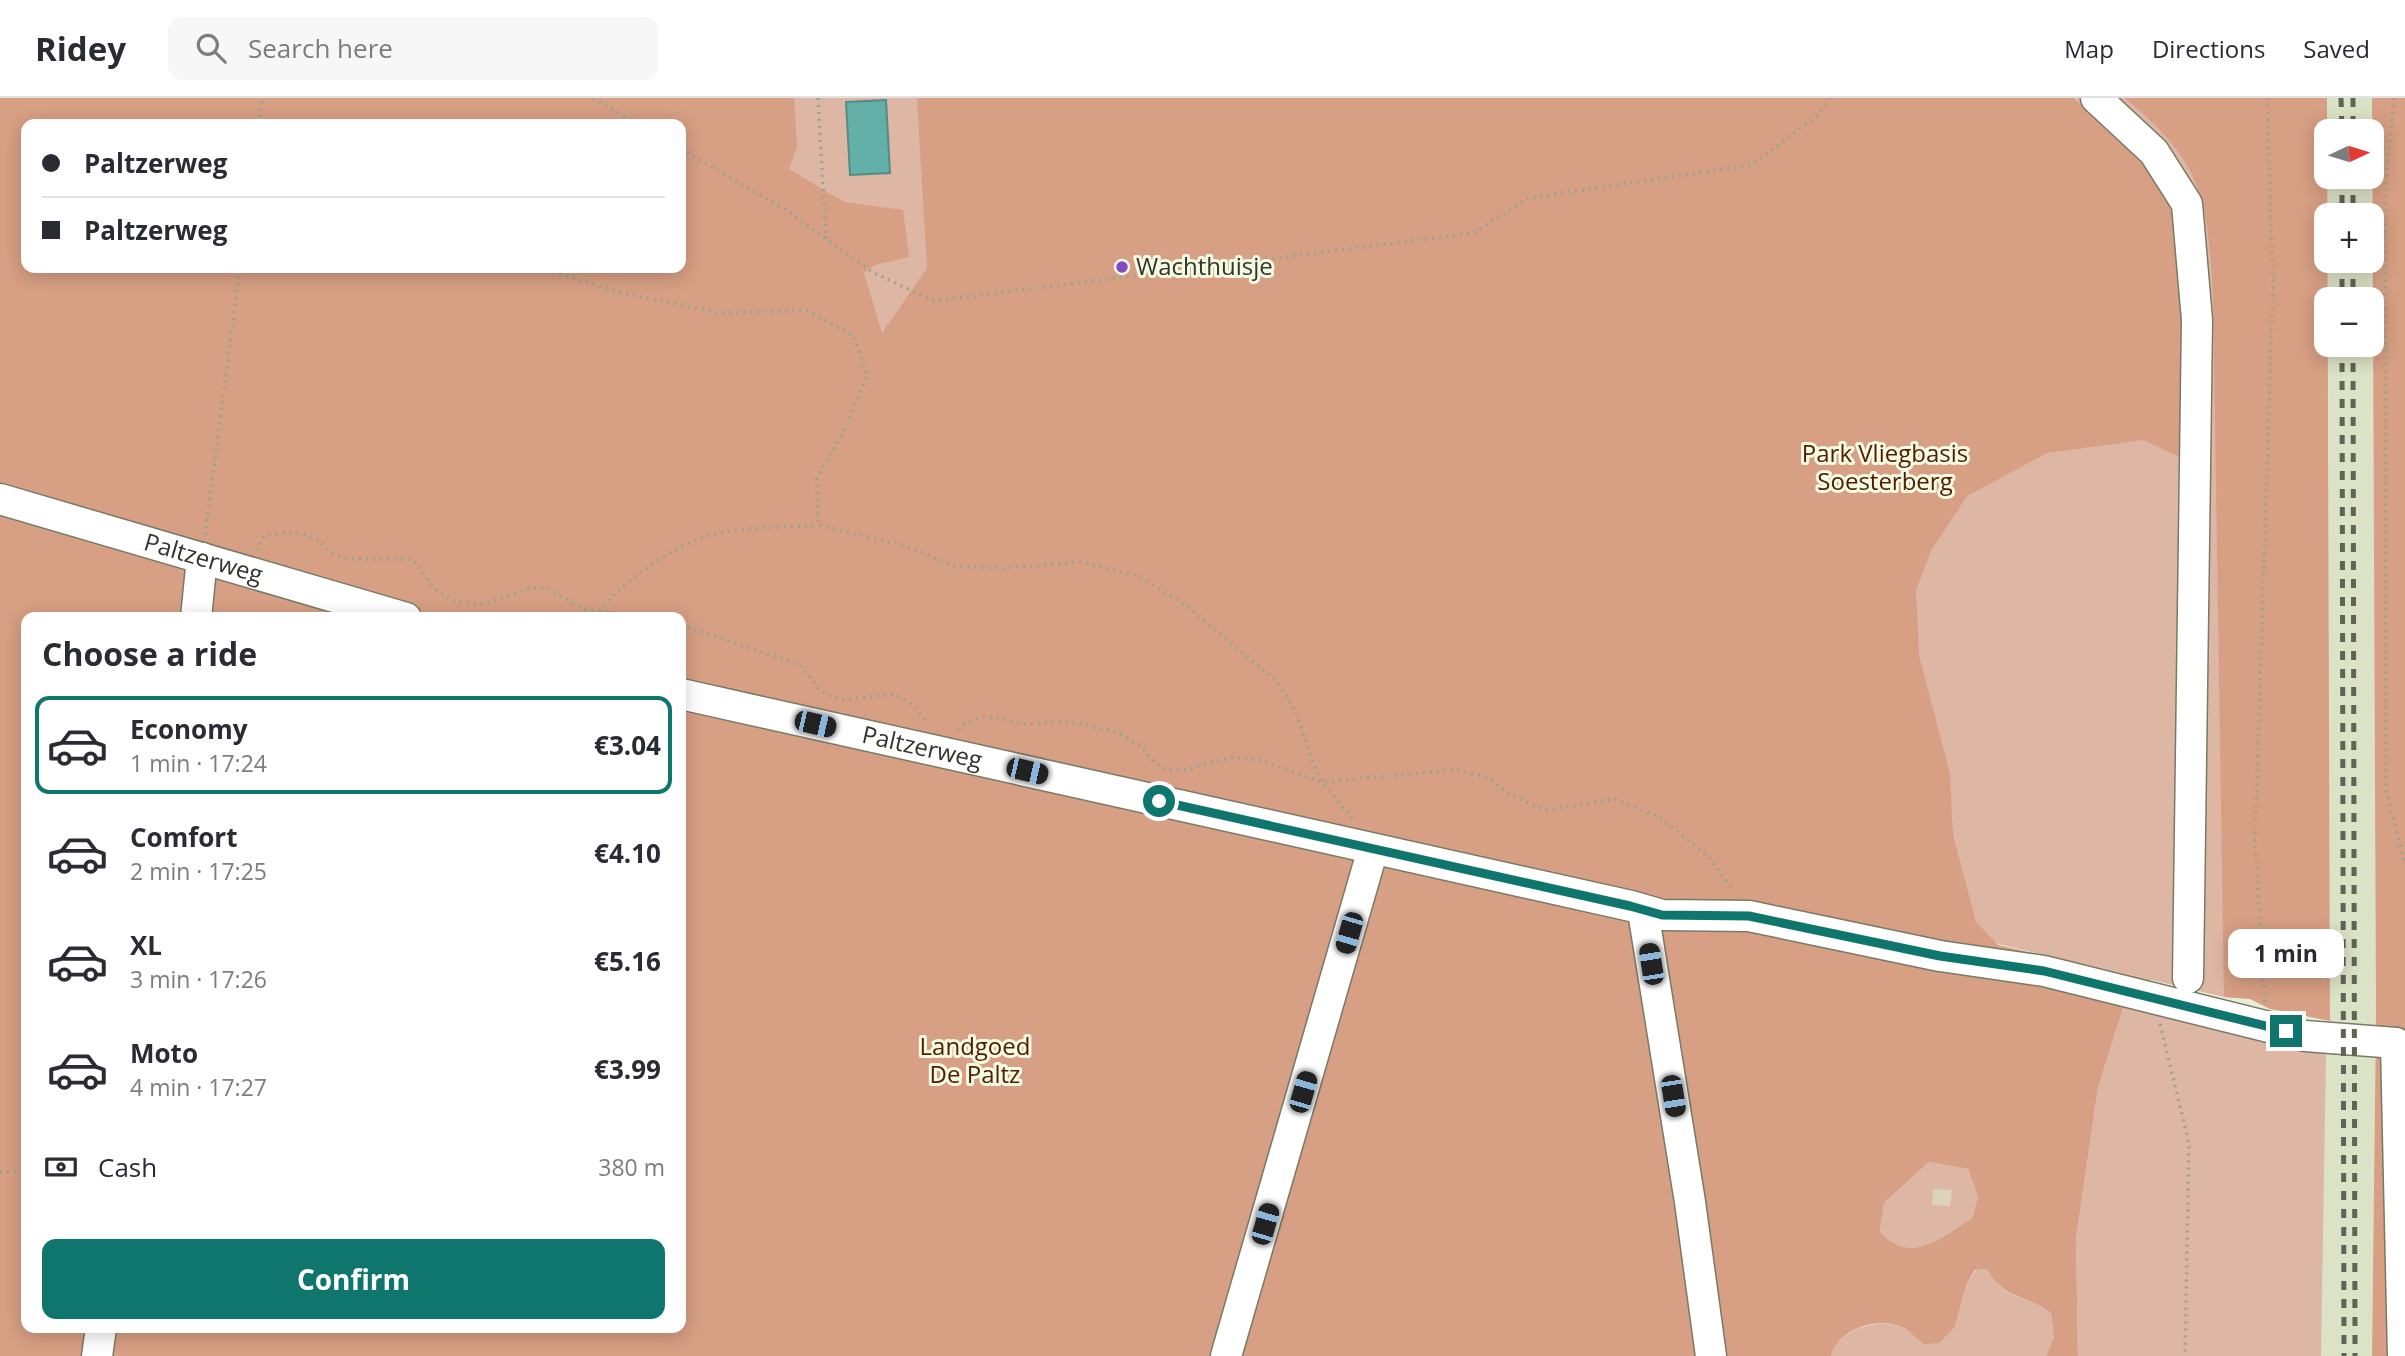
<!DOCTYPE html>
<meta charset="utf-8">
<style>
body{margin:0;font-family:"Open Sans",sans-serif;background:#f7f7f7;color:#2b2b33;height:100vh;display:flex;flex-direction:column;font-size:26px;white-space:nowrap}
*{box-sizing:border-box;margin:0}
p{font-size:23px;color:#7c7c81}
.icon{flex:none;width:38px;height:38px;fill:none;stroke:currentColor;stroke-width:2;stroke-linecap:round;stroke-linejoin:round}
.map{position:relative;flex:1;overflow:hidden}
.panel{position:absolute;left:21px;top:514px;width:665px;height:721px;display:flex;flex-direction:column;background:#fff;border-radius:14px;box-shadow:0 4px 18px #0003}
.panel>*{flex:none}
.hud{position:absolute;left:21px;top:21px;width:665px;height:154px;border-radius:14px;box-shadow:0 4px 18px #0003;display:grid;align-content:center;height:154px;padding:0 21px;background:#fff}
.needle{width:46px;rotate:86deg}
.buttons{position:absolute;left:2314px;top:21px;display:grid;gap:14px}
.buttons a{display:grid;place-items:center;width:70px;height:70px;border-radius:14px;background:#fff;box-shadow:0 4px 18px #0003;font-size:35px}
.end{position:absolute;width:32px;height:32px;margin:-16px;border:9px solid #0f766e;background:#fff;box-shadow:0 0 0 4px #fff}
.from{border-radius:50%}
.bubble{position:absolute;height:49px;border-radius:14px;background:#fff;box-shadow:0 4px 18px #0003;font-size:23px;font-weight:700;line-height:49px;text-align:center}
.car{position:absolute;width:21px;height:42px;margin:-21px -10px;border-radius:9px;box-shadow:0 0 5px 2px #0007;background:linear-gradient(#222 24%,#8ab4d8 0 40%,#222 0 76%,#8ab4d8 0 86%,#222 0)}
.hud b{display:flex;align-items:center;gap:24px;height:66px;font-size:26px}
.hud b+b{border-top:2px solid #e1e1e2}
.hud i{width:18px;height:18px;background:#2b2b33}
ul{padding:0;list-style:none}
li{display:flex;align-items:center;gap:21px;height:98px;margin:0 14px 10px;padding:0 7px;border:4px solid transparent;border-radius:14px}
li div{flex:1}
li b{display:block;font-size:26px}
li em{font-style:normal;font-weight:700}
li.on{border-color:#0f766e}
li>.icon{width:63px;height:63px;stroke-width:1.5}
h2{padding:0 21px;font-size:32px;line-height:84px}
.pay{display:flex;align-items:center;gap:18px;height:77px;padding:0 21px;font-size:26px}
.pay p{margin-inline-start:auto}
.action{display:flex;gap:14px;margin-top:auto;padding:14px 21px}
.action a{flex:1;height:80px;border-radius:14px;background:#0f766e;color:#fff;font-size:28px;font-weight:700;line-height:80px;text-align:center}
header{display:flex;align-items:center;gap:42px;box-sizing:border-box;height:98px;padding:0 35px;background:#fff;border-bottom:2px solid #e1e1e2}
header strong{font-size:33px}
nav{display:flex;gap:38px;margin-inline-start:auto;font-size:24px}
.search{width:490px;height:63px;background:#f7f7f7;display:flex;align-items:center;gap:18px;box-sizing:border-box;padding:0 24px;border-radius:14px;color:#7c7c81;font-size:26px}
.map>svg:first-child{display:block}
</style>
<header>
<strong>Ridey</strong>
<div class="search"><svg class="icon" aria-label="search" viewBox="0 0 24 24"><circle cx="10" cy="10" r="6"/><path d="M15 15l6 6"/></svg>Search here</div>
<nav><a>Map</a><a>Directions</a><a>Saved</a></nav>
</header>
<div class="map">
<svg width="2405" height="1258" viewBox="0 0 2405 1258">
<rect width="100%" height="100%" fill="#e8eed6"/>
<path fill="#dce2c5" d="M2327,0H2372L2376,918L2372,1258H2321V1069L2326,956L2330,923L2328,247H2371V201H2327V163H2371V117H2327V79H2371V33H2327Z"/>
<path fill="#ddb7a4" d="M443,0H2252L2250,901L2224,899L1998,846L882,236L681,26Z
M2126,899L2326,956L2321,1258H2078L2076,1141L2098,990Z
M1929,1064L1968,1071L1978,1099L1972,1120C1941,1140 1909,1168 1880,1133L1884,1105Z
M1988,1171C2002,1201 2026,1197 2051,1215L2054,1239L2046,1258H1831C1838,1230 1882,1218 1906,1231C1912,1234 1917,1241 1923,1246L1955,1229L1967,1185L1976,1172Z"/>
<path fill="#d79f83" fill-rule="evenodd" d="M0,0H794L797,49L789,71L844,104L903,112L909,159L875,167L864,175L882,235L927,170L917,0H2073C2106,27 2151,59 2169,99C2178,119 2178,141 2180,162C2186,228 2183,294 2182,360L2143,342L2047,355L1967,398L1931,453L1916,492L1919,557L1950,676L1953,737L1976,824L1998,847L2151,882L2126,900L2098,990L2076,1141L2078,1258H2046L2054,1239L2051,1215C2026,1197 2002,1200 1987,1171L1975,1172L1967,1185L1955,1229L1939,1245L1923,1246C1917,1241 1912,1235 1906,1231C1881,1217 1838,1230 1831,1258H108L112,1230H681V520H26V1230H92L89,1258H0ZM26,26H681V170H26ZM1929,1064L1968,1071L1978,1099L1972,1120C1941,1140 1909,1168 1880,1133L1884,1105Z
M2125,0H2327L2330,923L2270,911L2250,901L2224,899L2213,197C2207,99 2204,66 2125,0Z
M2372,0H2405V1258H2372L2376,918Z"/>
<path fill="#62b0a8" stroke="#548b83" stroke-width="2" d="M886,2L890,75L850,77L846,4Z"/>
<path fill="#ddd2bc" d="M1933,1091L1952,1092L1950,1108L1932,1107Z"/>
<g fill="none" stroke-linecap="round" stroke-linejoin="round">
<g stroke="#767a66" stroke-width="33">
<g id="minor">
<path d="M2096,0L2154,54L2187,106L2197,222L2188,880"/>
<path id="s1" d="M0,401L406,520"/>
<path d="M196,520L202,460"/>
<path id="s2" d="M681,596L1631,808L1662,817L1749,818L1940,858L2044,873L2305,938L2396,945"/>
<path d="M1643,813L1690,1104L1711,1258"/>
<path d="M2396,945L2403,1258"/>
<path d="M97,1258L101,1230"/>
<path d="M1226,1258L1373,751"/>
</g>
</g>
<path stroke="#9ea290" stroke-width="3.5" stroke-dasharray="2 5" stroke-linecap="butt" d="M593,0L638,26
M818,0L826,141
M2394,0L2385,94L2386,692L2405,766
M258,26L262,0
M681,51L786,112L872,174L934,203L1474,135L1528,100L1751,67L1818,17L1829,0
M539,170L622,195L721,215L806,212L854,238L867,276L848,326L817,380L818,427L905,448L955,468L1003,470L1082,464L1141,479L1188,509L1278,584L1296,615L1312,663L1322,684L1353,722
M205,437L240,170
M256,452L264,438C283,434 303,431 321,444C327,449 329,456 337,458C362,464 387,459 413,462L434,490L456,504L483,506L532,490H547L583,511L657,520
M597,520C612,488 679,444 714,436C747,429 784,429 818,427
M681,527L800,567L822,594L843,602L893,596L908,603L928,625
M959,632L965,625L981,619H997L1021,626L1070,624L1114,633L1141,648L1155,665L1166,672H1184L1233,659L1261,662L1322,684L1456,672L1486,679L1511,697L1545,712L1615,701L1662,721L1708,758L1733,792
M2265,904L2255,745L2273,186L2267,0
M2160,926L2189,1045L2185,1258
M0,1074L26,1073"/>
<use href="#minor" stroke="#fff" stroke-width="30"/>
<path stroke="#606356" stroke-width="5" stroke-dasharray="9 9" stroke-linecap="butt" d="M2341,0L2342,33
M2353,0V33
M2342,79V117
M2353,79V117
M2342,163V201
M2353,163V201
M2342,247L2344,1258
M2353,247L2355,1258"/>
</g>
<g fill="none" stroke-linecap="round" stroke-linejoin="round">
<path stroke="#0f766e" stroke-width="9" d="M1159,703L1630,808L1662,817L1749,818L1940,858L2044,873L2286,933"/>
</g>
<circle fill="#8249c0" stroke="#f5fbe3" stroke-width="2.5" cx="1122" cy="169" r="7"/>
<g text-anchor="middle" stroke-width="6" stroke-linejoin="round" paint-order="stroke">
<g font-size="24" fill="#33352c" stroke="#f5fbe3" text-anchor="start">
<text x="1136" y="177">Wachthuisje</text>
</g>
<g font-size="24" fill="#4f1d00" stroke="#f5fbe3">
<text x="1885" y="364">Park Vliegbasis<tspan x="1885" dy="28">Soesterberg</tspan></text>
<text x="975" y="957">Landgoed<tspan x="975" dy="28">De Paltz</tspan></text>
</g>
<g font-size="24" fill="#33352c" stroke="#f5fbe3">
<text dy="8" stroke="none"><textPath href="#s1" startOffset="212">Paltzerweg</textPath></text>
<text dy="8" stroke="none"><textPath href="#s2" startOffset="247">Paltzerweg</textPath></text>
</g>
</g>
</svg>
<div class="buttons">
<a><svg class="needle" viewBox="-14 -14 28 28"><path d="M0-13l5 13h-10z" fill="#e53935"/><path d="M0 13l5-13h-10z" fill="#7c7c81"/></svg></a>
<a>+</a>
<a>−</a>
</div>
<i class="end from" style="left:1159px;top:703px"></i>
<i class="end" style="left:2286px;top:933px"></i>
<div class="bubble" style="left:2228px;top:831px;width:116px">1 min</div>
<i class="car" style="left:815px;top:626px;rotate:103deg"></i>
<i class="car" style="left:1027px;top:673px;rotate:103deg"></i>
<i class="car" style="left:1349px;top:835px;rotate:196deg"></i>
<i class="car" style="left:1651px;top:866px;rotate:351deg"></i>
<i class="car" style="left:1303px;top:994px;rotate:16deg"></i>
<i class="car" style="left:1673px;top:998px;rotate:171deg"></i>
<i class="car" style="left:1265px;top:1126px;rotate:16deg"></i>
<div class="hud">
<b><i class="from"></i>Paltzerweg</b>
<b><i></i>Paltzerweg</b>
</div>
<section class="panel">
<h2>Choose a ride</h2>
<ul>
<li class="on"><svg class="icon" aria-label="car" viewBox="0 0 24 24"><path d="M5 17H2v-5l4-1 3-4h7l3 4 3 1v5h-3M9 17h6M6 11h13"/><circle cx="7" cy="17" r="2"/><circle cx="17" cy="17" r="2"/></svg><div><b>Economy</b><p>1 min · 17:24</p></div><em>€3.04</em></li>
<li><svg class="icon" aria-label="car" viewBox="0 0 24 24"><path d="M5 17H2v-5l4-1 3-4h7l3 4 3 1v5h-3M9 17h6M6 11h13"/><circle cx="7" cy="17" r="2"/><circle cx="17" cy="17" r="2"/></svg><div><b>Comfort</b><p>2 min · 17:25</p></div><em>€4.10</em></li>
<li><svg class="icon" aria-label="car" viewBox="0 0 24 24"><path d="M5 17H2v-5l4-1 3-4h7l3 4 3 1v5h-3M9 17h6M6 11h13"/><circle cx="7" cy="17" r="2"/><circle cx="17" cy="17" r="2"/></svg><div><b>XL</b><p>3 min · 17:26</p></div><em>€5.16</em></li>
<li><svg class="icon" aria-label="car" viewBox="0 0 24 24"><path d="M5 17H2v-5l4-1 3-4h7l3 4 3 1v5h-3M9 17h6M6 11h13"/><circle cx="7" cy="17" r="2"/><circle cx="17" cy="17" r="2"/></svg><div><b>Moto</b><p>4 min · 17:27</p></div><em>€3.99</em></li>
</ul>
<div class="pay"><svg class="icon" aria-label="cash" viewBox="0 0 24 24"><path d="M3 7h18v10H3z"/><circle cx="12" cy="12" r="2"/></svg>Cash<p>380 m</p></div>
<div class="action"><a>Confirm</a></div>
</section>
</div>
